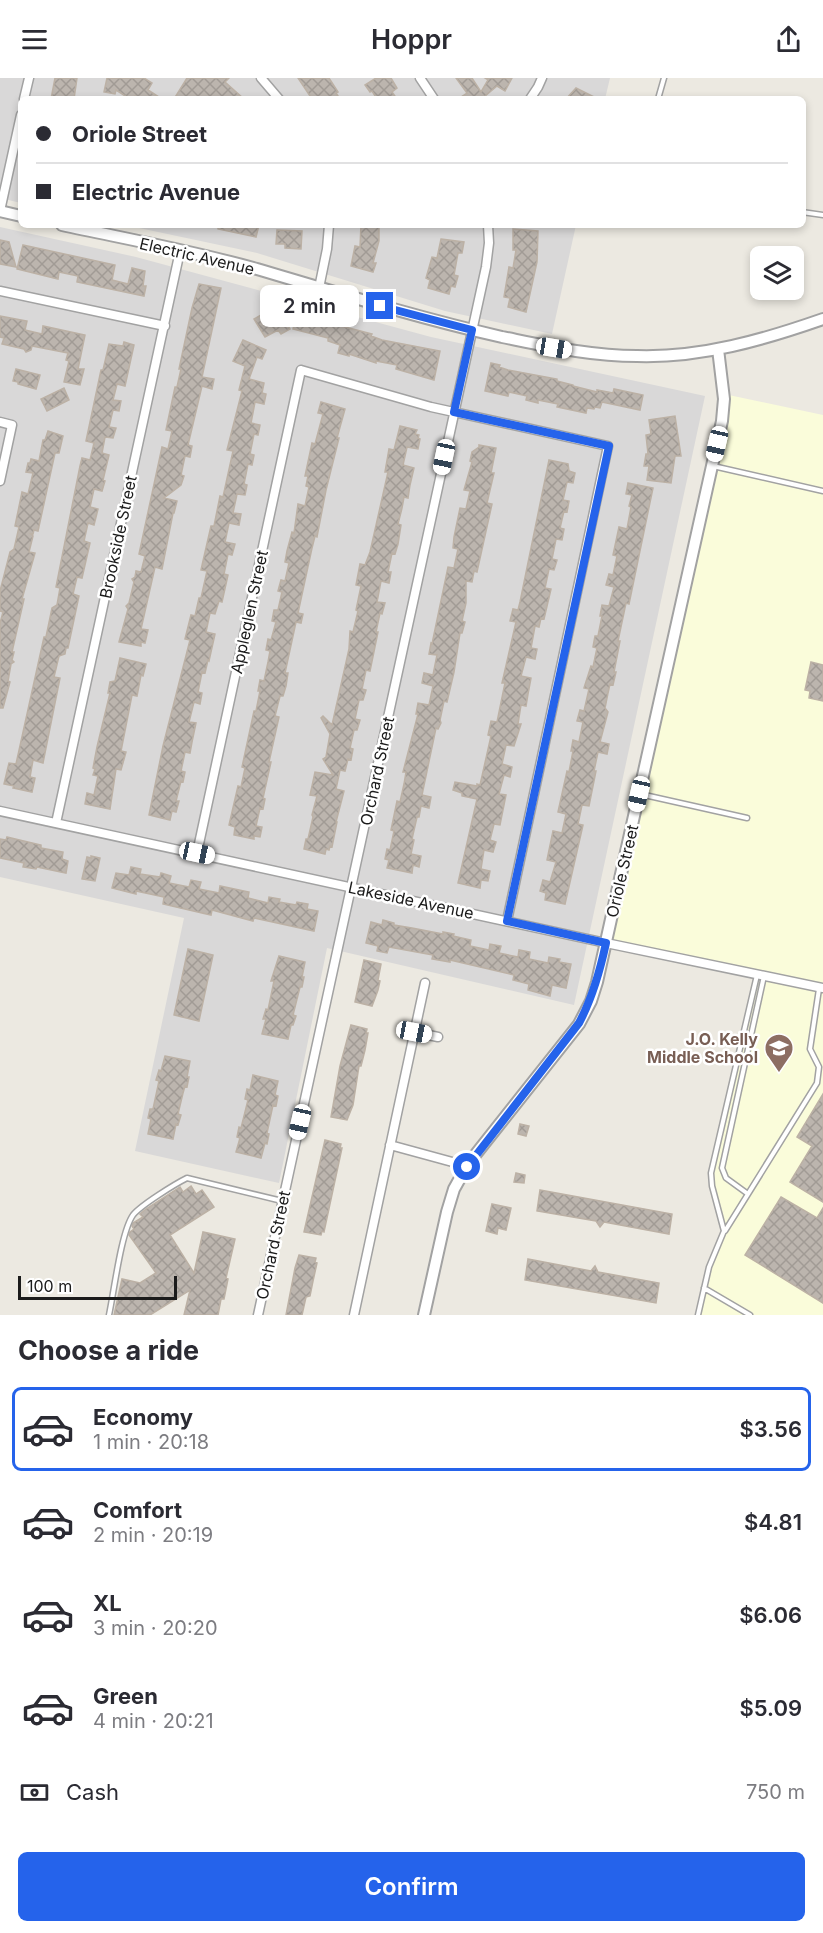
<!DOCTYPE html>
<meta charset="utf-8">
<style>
body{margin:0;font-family:Inter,sans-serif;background:#f7f7f7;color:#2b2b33;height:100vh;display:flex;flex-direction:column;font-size:22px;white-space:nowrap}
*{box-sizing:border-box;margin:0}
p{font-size:20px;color:#7c7c81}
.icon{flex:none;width:33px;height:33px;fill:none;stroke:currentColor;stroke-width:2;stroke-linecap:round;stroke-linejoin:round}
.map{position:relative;height:1237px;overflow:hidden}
.sheet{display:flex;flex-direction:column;background:#fff;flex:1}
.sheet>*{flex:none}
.banner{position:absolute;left:18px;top:18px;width:788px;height:132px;border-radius:9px;box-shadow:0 3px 9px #0003;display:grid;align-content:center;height:132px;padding:0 18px;background:#fff}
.tools{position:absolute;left:750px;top:168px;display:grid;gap:12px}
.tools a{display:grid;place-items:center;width:54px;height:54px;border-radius:9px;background:#fff;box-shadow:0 3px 9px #0003;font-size:30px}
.scale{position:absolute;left:18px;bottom:15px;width:159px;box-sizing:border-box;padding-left:6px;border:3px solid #1b1b1b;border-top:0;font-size:16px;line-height:21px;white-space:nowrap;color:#1b1b1b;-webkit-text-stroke:4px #fff;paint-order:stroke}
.end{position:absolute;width:27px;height:27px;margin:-14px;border:8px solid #2563eb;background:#fff;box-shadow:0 0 0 3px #fff}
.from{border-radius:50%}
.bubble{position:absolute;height:42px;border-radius:9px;background:#fff;box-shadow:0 3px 9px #0003;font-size:20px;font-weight:600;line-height:42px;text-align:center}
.car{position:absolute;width:18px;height:36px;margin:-18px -9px;border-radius:8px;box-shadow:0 0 4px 2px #0007;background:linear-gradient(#fff 24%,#345 0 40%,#fff 0 76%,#345 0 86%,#fff 0)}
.banner b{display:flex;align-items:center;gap:21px;height:57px;font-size:22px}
.banner b+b{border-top:2px solid #e1e1e2}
.banner i{width:15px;height:15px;background:#2b2b33}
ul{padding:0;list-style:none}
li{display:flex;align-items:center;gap:18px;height:84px;margin:0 12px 9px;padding:0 6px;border:3px solid transparent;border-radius:9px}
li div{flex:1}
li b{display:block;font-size:22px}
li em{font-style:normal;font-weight:600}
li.on{border-color:#2563eb}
li>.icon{width:54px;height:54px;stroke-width:1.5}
h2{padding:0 18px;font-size:27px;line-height:72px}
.pay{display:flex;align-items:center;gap:15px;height:66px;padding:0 18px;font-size:22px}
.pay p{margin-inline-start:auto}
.cta{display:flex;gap:12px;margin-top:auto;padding:12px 18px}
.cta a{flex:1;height:69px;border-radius:9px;background:#2563eb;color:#fff;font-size:24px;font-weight:600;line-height:69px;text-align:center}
header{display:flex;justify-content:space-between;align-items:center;height:78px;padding:0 18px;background:#fff;font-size:27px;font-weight:600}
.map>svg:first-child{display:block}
</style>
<header><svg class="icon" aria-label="menu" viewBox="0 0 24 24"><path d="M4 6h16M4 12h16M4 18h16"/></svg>Hoppr<svg class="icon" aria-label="share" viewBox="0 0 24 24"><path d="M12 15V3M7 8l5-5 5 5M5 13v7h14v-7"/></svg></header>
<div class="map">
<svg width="823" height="1237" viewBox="0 0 823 1237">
<defs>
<pattern id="building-cross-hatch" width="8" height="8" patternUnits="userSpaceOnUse" patternTransform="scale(1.5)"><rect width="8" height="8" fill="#bcb5ae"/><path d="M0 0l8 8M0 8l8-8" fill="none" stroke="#a19b95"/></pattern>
</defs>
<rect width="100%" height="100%" fill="#ece9e1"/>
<path fill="#d9d8d8" d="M0,0H610L605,21H21V125L0,120Z
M125,147H576L552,256L445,233L257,175Z
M0,149L136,179L431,259L705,318L574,927L327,870L279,1105L135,1073L184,840L0,799Z"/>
<path fill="#fafcda" d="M724,316L823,337V1237H698L709,1189L724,1153L712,1108L711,1095L757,896L606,865Z"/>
<path fill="url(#building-cross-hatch)" stroke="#bcb1a5" stroke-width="1.5" d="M55,0H77L74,21H51Z
M107,0H144L152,5L148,12L162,21H141L135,18L133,21H130L116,12L115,16L104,14Z
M187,0H229L225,4L244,21H174Z
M298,0H329L338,14L336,15L340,21H312Z
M376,0H391L397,10L392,14L397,21H377L372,13L370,14L365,7Z
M456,0H472L481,14L488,2L485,0H512L505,13L497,8L484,19L486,21H458L467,15Z
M576,10L598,21H566Z
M218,147H259L256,159L218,151Z
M361,147H379V163L373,185H376L373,194L351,188L355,168L360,169Z
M513,151L538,153L537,184L526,234L508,229L510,220L504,219L509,189L513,190L516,172H513Z
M277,152L302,153L301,171L285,170V166H276Z
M441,161L464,164L462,175H458L454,197L458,198L455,209L451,208L449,216L428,210L430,202L426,200L432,179L437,180Z
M0,162L9,164L16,189L0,186Z
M23,167L115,187L112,202L128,206L132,190L145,193L143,208H146L144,218L77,204L78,198L59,194L58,201L17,191Z
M199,206L221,210L202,299L214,301L212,311L202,308L188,367L192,368L190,379L185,378L181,397L184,398L181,407L164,420L177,423L174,435H173L162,491L155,489L141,551L148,552L145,565L141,564V568L119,564L128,531L126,528L129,525L134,504L132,501L135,499L136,493L141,494L145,478L139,476L162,369L168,371L172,353L166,352L175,309H177L181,291H179L192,230Z
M276,228L290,251L281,256L278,252L265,259L254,241Z
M297,235L326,242V244L372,256L371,258L382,262L440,273L434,302L396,291L397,287L376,283V285L349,276V278L338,275L340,267L328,263V260L293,251Z
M0,238L27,243L25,252L42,256L43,248L85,257L78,291H84L80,307L64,304L69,283L66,282L68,275L32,268L31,272L26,274L24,271L2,266L4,260L0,259Z
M243,262L266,272L262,281L257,279L249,301L264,305L262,315L266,316L264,326L255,324L251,345L260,347L258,357L254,356L250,376L254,377L252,387L248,386L244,406L247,407L245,417L237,416L233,435L241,436L239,447L229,445L225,464L235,466L232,477L228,476L224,496L228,497L222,524L219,523L215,536L210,535L206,554L215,556L209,583L208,582L205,595L202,594L198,614L202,615L200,626L194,624L189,644L196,645L192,664L190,675L185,674L181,693L185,694L183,704L181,703L176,723H179L176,734L172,733L170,742L149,737L163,668L190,562L185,561L191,537L195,538L199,520H201L207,493L201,492L203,483L211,448H214L220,418L223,419L233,373L227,372L242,313L239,312L245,288L233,283Z
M124,264L134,267L125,308L117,306L113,322L121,323L119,333L113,332L109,349L116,350L113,360L105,359L102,375L109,377L103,402L105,403L102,413L94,411L90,429L98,431L94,447L88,445L84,463L90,465L82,500L77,499L73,516L79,518L68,570H66L65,576L59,578L54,599L60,600L43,685L33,682L30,699L35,700L32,714L13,710L14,708L4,706L9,685L16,686L44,559H46L52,530L57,527L60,510L56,509L80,388L82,380L90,382L94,365L86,363L101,292H103L109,266L123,268Z
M491,285L500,287L499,289L508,292L557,301V303L573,307V308L597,314V312L613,315L614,311L643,317L640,332L602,324L600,330L595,329L594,331L587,330L586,335L557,329L558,326L538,322V325L526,322L527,318L509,314L508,318L485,313Z
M16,291L40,297L36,311L18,306V304L13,303Z
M64,310L69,322L47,333L41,321Z
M321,324L345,331L337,360H339L326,412L317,459L315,458L312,470L298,535L303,536L301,545L296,544L285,595H288L286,608L283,618H280L275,638L279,639L269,684H271L263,720L265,721L263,731L260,730L256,748L262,749L260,759L254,758V761L234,757L235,749L229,747L238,708L241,709L245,690L242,689L254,633H256L260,613H258L260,602L264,603L268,584L270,573L266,572L268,561L271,562L276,544L272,543L274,532H278L282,514L278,513L281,502L285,503L289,485L285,484L287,473L292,454L294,455L298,426L305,428L309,409L306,408L308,398H305L312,365L315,366L323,336L318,335Z
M675,338L681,378H675L671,405L647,402L649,388H644L646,376H648L646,357L651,356L649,342Z
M400,348L417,352L415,356L419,357L418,360L420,361L418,371L407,369L403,387L414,390L410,407L408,420L404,419L402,430L398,446L401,447L398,466L395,476L392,475L388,494H391L389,505L381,503L377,524L385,525L382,536L380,535L376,554H378L370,593L366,592L362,611L366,612L363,622H359L355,641L360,642L357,652H354L350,670L353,671L351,682L348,681L345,693L340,692L336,711L344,713L336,744H337L332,769L330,768L329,772L326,771L325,776L304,771L306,761H308L313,739L312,737L317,718L310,717L315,694L333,697L323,681L326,679L330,656L321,640L323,638L332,647L349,571L350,553L353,554L358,533L356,532L361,508L356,507L360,486L365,487L370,474L388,394H385L389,371L394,372Z
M48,353L63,358L59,375H55L38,453L34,452L33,456H31L33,458L29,474L35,475L22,521H24L12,574H14L12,582L14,584L11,586L8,603L10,604L3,630H0V545L3,534L0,533V513L10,474L14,471L19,449L15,448L22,414L28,416L33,395L26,394L28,385H30L31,381L39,383L43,362H45Z
M479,367L496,370L491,395H494L487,425L492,426L477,494L474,493L472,504L466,503V525L462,543L465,544L462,555H460L454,594L447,624L444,623L440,642L441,645L438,651L436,650L422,717L431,719L429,730L421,728L419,739H417L412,761L414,762L411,776L421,778L419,789L413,787L412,795L387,790L389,782L385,781L387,771L390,772L394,753L391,752L397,723L400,724L404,706L406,694H403L418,636H416L418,625L429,627L433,608L422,605L424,595L433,597L437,577L429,576L431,565L432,566L448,489L454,490L458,471L453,470L454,459L460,430L466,431L470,413L464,412L472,384L470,383L472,374L479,369Z
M549,382L568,386L569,393L575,395L573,405L567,404L563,422L569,423L567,434L564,433L560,450L564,451L562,462L556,461L552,481L557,482L554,492L549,491L545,510L551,511L544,541L541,540L539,549L535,548L531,570L537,571L535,581L526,579L521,598L531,600L528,616L526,628L521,627L518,646H521L514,668L506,667L502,686L512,689L510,699L504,697L499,716L506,717L500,747L494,746L490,762L496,764L493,774L484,772L481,791L490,793L488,803L481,802L480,810L458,805L477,721L462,718V715L453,712L455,704L477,708V706L480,707L491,658L488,657L491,643L497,644L505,605H502L516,544L510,543L513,531L518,532L520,524Z
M628,405L653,410L629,526L626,525L618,563H620L614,594H616L613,607L610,606L608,615L605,630L608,634L600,664L609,666L607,676L598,674L594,693H596L589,728L582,727L578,746L583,747L565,826L545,822L546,815L540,813L543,802L550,804L556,784L547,782L553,753L562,755L566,736L558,734L567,693L569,694L573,673H571L573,662L579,664L583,644L577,643L580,632L584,633L589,611L584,610L591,588L593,589L597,570L593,569L595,558H598L602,538H600L602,527L609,528L614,509L606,507L609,496L613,497L617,478L613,477L619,449L627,451L631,429L629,428L632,417L626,416Z
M120,580L146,586L143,598L141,597L137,618L132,617L121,673L126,674L121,692L116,691L110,731L85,726L87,715L94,717L98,698L93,697L95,691L93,690L97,669L110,615H108L110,604L115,603Z
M811,584L823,587V623L809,620L810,613L805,612Z
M7,759L41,767V770L63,774L62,781L68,783L66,795L37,789L36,791L23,789L24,785L0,780V761L6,762Z
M91,778L100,780L95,803L82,801L87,779L91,780Z
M131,789L141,791L140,796L160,799L161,795L171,798L169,805L189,809L191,802L201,804L199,811L219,815L220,808L249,814L248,820L268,825L269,819L280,821L279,824L296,827L297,824L308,826L307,831L318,833L314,853L254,840L253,843L212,832L211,837L202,835L163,826L164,819L136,813V816L112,810L116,795L129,797Z
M383,842L394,845V847L412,850L443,856V854L454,856L453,858L471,862L470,868L489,872L490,866L501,868L499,875L518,879L519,872L530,874L529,881L548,885L549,879L560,881L559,884L571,886L566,910L552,907L550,918L528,912L529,906L513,902L514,897L450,882V884L432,881L433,877L389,869L387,875L377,873L378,868L366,865L371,844L382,847Z
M188,871L213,877L199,943L174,937Z
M279,878L305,884L302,899H304L302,909H300L293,937L296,938L293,947H291L288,961L262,956L266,941H263L266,931L268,932L274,903H271Z
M364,882L381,886L378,902L380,903L378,912L372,928L355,924Z
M351,947L367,951L366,955H368L365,972L361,988H359L353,1027L347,1042L331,1039L340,988Z
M165,978L190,983L187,999H189L187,1009L185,1008L183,1015L178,1036L181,1037L178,1047L176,1046L173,1061L148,1056L151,1041L148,1040L150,1031H153L159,1003L156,1002L159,992L161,993Z
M253,997L278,1003L275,1017L278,1018L276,1028L273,1027L267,1055L269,1056L267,1066L265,1065L261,1080L236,1074L240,1060L237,1059L239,1049L241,1050L248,1022L245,1021L247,1011L250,1012Z
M823,1016V1124L790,1104L812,1068L797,1059Z
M520,1046L529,1048L526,1058L518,1056Z
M325,1062L341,1066L340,1070H342L324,1154L322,1153L321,1157L304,1154Z
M516,1095L525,1097L524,1105L514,1104Z
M191,1108L196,1116L202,1112L214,1129L170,1157L194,1195L203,1154L235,1161L226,1200L228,1201L224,1221H221L218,1237H184L190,1212L150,1237H114L122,1201L140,1205L156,1195L129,1157L130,1154L134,1151L132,1148L133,1145L143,1139L140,1136L146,1131L180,1109L183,1114Z
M540,1112L672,1136L669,1156L604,1144L600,1149L596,1143L537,1133Z
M781,1119L817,1140L823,1130V1225L745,1177Z
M492,1126L511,1130L506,1152L498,1150L497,1156L486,1153Z
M299,1177L316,1180L315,1184L317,1185L313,1203L310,1218L306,1219L302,1237H286L295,1190Z
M528,1181L591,1193L595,1188L598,1194L659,1205L656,1225L525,1202Z"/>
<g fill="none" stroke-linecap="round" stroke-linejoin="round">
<g stroke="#a2a2a2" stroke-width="7">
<path id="service" d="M658,21L664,0
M802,134L823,137
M713,388L823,413
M640,716L747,740
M748,1116L726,1100L722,1090L764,898
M725,1153L817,1005L819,989L810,971L819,911
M704,1210L750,1237
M109,1237C114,1214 121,1154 133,1137C141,1127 175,1106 187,1100L282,1123
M698,1237L709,1189L724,1153L712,1108L711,1095L757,897"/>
</g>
<g stroke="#a2a2a2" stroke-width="11">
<path id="minor" d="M261,0L279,21
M420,0L434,21
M24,21L29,0
M530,21L538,9L542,0
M0,133L21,37
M319,210L327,171L329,147
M0,213L165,248
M0,344L12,347L0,403
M0,733L606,865L823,910
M56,745L180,173
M197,775L301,292L431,329L608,368L507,843
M414,954L438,959
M390,1067L467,1088
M258,1237L486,189L489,165L488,147
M354,1237L425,905"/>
</g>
<g stroke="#a2a2a2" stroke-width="14">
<path id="tertiary" d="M0,133L21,138
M62,147C127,161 193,173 257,191C338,215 419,240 502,259C547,268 591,278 637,278C701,280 763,262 823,241
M424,1237L447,1134L454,1111L468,1086L579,946L591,923L597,904L722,343L724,321L718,271"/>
</g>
<use href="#service" stroke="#fff" stroke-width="4"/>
<use href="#minor" stroke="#fff" stroke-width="8"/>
<use href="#tertiary" stroke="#fff" stroke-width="10"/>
</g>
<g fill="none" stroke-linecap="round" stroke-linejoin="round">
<path stroke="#2563eb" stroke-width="8" d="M380,228L472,252L454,334L609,368L507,843L606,865C600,893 593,919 579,945L467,1089"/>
</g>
<defs>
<g id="school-pin" transform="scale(1.5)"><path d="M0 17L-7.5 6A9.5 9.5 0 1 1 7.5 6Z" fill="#8d6e63" stroke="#fff"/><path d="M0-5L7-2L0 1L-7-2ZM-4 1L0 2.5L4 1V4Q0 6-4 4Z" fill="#fff"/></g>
</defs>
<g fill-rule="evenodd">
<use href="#school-pin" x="779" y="970"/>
</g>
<g text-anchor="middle" stroke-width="5" stroke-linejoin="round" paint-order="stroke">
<g font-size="16" fill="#1b1b1b" stroke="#fff">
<text transform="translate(197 178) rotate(13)" y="6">Electric Avenue</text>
<text transform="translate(118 459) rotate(-78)" y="6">Brookside Street</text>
<text transform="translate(249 534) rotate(-78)" y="6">Appleglen Street</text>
<text transform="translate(377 693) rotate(-78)" y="6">Orchard Street</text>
<text transform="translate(622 793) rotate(-77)" y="6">Oriole Street</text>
<text transform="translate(411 822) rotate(12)" y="6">Lakeside Avenue</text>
<text transform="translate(273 1167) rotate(-78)" y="6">Orchard Street</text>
</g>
<g font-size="16" font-weight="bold" fill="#785e54" stroke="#fff" text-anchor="end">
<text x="758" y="967">J.O. Kelly<tspan x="758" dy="18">Middle School</tspan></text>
</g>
</g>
</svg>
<div class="tools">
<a><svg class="icon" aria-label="layers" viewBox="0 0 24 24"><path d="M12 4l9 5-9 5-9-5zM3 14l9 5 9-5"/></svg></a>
</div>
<div class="scale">100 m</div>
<i class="end from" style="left:467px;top:1089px"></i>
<i class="end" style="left:380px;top:228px"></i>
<div class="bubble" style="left:260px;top:207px;width:99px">2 min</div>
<i class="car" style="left:554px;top:270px;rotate:99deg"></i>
<i class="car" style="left:717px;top:366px;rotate:193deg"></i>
<i class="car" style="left:444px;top:379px;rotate:192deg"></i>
<i class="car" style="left:639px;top:716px;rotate:193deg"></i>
<i class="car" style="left:197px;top:775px;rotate:102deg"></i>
<i class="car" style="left:414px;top:954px;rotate:101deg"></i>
<i class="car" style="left:300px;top:1044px;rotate:193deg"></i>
<div class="banner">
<b><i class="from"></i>Oriole Street</b>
<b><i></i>Electric Avenue</b>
</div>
</div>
<section class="sheet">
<h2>Choose a ride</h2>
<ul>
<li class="on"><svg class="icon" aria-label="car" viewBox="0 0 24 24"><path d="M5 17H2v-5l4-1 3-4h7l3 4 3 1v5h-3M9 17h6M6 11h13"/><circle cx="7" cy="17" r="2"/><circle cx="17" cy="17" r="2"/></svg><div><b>Economy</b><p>1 min · 20:18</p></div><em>$3.56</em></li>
<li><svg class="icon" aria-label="car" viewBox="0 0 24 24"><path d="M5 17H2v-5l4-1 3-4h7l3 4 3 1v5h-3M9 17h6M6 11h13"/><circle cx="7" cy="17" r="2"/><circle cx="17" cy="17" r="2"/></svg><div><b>Comfort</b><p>2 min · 20:19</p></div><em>$4.81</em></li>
<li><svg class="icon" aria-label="car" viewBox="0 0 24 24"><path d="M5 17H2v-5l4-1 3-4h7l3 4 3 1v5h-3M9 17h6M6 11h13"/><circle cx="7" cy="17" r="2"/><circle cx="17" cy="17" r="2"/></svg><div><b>XL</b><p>3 min · 20:20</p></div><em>$6.06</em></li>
<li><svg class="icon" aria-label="car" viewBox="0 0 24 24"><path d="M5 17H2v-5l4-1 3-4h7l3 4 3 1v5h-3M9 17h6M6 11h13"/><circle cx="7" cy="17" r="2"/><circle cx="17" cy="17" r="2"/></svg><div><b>Green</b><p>4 min · 20:21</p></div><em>$5.09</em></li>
</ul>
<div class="pay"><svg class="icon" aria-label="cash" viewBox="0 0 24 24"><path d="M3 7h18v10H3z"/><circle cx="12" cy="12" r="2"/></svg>Cash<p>750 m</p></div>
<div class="cta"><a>Confirm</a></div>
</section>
